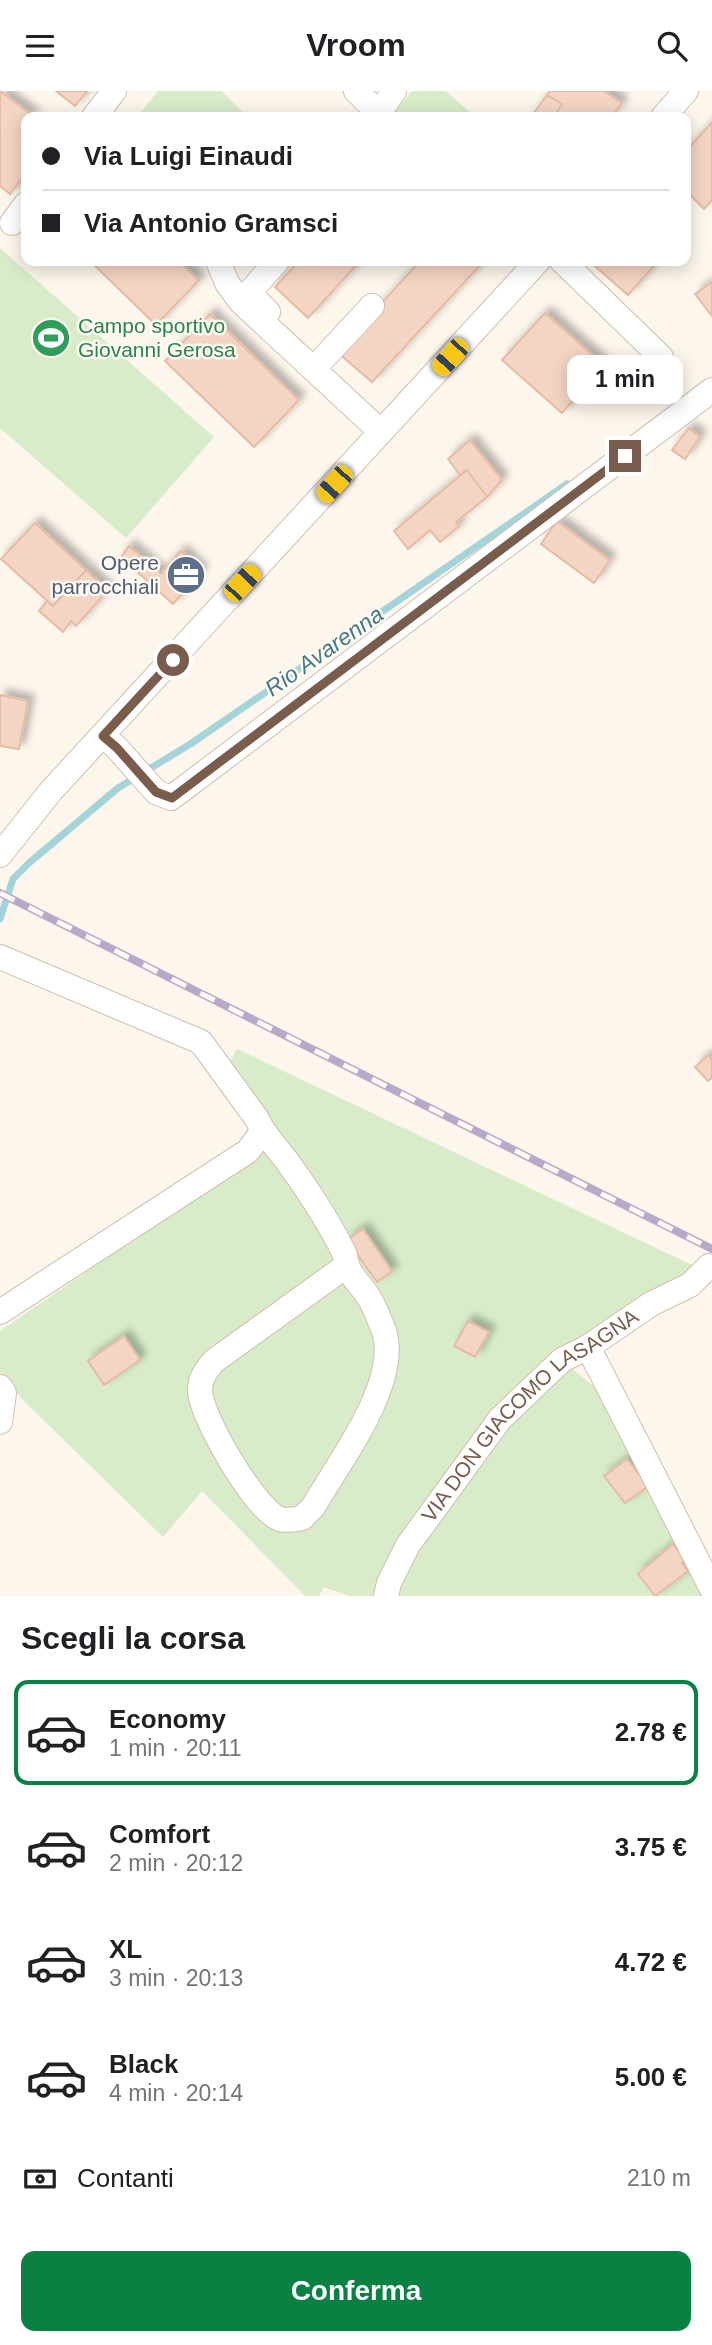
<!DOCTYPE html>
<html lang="it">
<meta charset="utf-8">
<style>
body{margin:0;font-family:Helvetica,sans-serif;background:#f6f6f6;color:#202124;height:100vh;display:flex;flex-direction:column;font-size:26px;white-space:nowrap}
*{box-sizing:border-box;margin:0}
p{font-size:23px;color:#757577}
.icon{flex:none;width:38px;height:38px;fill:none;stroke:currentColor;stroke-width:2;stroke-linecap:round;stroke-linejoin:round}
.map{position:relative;height:1505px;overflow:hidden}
.panel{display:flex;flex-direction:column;background:#fff;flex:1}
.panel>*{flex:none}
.hud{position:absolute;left:21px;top:21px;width:670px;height:154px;border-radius:14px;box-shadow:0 4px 18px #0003;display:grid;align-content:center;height:154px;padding:0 21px;background:#fff}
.end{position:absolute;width:32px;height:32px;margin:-16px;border:9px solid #7a5c4d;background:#fff;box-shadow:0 0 0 4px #fff}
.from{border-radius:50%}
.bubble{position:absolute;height:49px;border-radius:14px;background:#fff;box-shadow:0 4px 18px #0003;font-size:23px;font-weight:700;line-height:49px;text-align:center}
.car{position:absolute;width:21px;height:42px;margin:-21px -10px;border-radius:9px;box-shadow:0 0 5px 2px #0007;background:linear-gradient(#f5c518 24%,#345 0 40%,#f5c518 0 76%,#345 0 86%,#f5c518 0)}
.hud b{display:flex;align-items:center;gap:24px;height:66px;font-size:26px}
.hud b+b{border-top:2px solid #e0e0e0}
.hud i{width:18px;height:18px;background:#202124}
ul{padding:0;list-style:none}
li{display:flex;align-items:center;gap:21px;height:105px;margin:0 14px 10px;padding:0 7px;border:4px solid transparent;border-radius:14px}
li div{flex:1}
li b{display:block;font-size:26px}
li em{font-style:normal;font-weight:700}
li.current{border-color:#0b8043}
li>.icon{width:63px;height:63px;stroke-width:1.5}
h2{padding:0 21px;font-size:32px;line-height:84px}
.pay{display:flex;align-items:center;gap:18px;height:77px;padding:0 21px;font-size:26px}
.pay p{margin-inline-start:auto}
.cta{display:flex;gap:14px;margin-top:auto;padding:14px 21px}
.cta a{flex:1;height:80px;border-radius:14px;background:#0b8043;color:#fff;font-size:28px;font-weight:700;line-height:80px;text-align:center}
header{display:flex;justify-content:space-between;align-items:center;height:91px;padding:0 21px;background:#fff;font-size:32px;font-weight:700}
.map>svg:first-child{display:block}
</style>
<header><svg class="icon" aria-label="menu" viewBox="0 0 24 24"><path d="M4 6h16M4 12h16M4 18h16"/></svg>Vroom<svg class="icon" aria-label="search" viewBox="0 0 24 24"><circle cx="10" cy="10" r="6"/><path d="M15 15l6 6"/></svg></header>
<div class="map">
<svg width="712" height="1505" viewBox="0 0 712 1505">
<defs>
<filter id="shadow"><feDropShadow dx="6" dy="-6" stdDeviation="3.5" flood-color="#0004"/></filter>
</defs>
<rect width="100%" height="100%" fill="#fdf6ec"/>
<path fill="#d8ecc9" d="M158,0H221L248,26H137Z
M412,0H446L475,26H393L391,25Z
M0,157L214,346L126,447L0,337Z
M237,958L696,1176L547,1271L382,1505H349L324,1496L319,1505H305L202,1400L163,1446L21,1307L0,1281V1240L280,1048L228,974Z
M566,1273L599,1299L708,1505H391L394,1494L510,1329Z"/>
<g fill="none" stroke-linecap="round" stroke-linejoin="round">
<path stroke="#a5d3da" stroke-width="7" d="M0,828L13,788L29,772L118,697L192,652L567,393"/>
</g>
<path fill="#f3d5c3" stroke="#e6bba3" stroke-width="2" filter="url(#shadow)" d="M0,0L35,26H26V82L10,103L0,95Z
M56,0H87L75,15Z
M550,0H604L622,12L611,26H554L562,13L547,4Z
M547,4L562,13L554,26H531Z
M712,31V109L704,118L686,100V60Z
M90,170H178L199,189L156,234Z
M299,170H360L308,227L275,196Z
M420,170H484L372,291L337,261Z
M589,170H658L628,204Z
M712,191V225L695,203Z
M545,222L604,274L562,322L502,269Z
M210,223L299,309L254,356L165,270Z
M689,337L700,346L685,368L672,359Z
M470,349L502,389L487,406L467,379L460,384L448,368Z
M467,379L487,406L456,431L459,435L440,451L430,439L408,458L394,440Z
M557,430L610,469L594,492L541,453Z
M35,432L86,479L53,515L1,468Z
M129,455L161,482L181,460L202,480L173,513L121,466Z
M86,479L108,499L76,535L71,530L63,541L39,520L47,510L53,515Z
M0,604L28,610L19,658L0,655Z
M708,964L712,969V987L708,990L695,976Z
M363,1138L392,1180L377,1191L347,1149Z
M468,1230L489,1241L475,1266L454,1255Z
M124,1245L140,1269L104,1294L88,1270Z
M627,1368L648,1395L625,1412L604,1385Z
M673,1453L686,1468L682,1472L688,1480L655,1505L638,1483Z"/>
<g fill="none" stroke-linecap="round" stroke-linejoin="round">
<g stroke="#d1beb0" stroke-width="26">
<g id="minor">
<path d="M356,0L383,26"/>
<path d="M379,22L394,0"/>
<path d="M94,26L114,0"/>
<path d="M663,26L686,0"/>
<path d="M12,132L26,113"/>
<path d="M218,170L227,192L241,211L381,341"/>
<path d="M562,170L661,266"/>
<path d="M268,221L249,202L277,170"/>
<path d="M319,272L372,215"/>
<path d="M103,645L117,657L156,701L171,707L712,299"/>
<path d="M0,764L51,700L538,170"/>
<path d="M0,866L201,951L257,1028C264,1045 279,1058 289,1073C310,1102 330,1132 345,1164C346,1182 359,1191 368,1205C374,1214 378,1225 382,1235C405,1286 339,1371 313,1416L302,1427C296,1428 287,1430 280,1428C256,1420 200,1325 200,1299C200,1287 206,1279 214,1270L346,1175"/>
<path d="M0,1221L248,1060L262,1041"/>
<path d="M588,1256L712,1498"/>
<path d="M0,1296L4,1302L0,1331"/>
<path id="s1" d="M386,1505L389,1492L408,1454L500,1328L562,1269L588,1256L651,1213L690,1194L709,1175"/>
</g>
</g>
<use href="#minor" stroke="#fff" stroke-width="24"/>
<g stroke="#b9a8c9" stroke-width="8">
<path id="rail" d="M0,802L712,1158"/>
</g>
<use href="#rail" stroke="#fffaf3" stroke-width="5" stroke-dasharray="16" stroke-linecap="butt"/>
</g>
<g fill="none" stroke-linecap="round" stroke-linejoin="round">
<path stroke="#7a5c4d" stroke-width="9" d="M173,569L103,645L117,657L156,701L172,707L625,365"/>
</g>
<defs>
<g id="stadium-disc" transform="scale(2.0125)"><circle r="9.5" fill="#2e9e5b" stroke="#fffaf3"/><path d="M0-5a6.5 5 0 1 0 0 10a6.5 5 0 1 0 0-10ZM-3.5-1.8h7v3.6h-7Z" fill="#fff"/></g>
<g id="office-disc" transform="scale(2.0125)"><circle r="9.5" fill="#5c6f8a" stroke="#fffaf3"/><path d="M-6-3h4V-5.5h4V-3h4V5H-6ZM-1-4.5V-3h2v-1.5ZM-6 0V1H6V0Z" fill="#fff"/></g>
</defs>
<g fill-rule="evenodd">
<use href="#stadium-disc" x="51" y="247"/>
<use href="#office-disc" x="186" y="484"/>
</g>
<g text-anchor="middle" stroke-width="5" stroke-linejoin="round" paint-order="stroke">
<g font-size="21" fill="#27864d" stroke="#fffaf3" text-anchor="start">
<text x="78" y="242">Campo sportivo<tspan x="78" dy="24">Giovanni Gerosa</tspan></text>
</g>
<g font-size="21" fill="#4e5e75" stroke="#fffaf3" text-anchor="end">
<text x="159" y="479">Opere<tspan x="159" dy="24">parrocchiali</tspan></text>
</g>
<g font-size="21" fill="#7a5c4d" stroke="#fffaf3">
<text dy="7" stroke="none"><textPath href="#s1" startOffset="236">VIA DON GIACOMO LASAGNA</textPath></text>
</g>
<g font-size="23" font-style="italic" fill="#437c86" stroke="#fffaf3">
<text transform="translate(324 560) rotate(-35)" y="8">Rio Avarenna</text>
</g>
</g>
</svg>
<i class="end from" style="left:173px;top:569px"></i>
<i class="end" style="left:625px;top:365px"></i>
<div class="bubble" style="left:567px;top:264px;width:116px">1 min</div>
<i class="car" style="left:450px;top:266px;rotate:222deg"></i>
<i class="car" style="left:334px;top:393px;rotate:222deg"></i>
<i class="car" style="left:242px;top:492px;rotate:43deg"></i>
<div class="hud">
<b><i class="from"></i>Via Luigi Einaudi</b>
<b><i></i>Via Antonio Gramsci</b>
</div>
</div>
<section class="panel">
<h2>Scegli la corsa</h2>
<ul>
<li class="current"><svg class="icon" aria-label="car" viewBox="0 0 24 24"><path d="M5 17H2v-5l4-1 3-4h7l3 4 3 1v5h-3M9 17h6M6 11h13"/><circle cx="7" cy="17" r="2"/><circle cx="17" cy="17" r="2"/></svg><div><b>Economy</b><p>1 min · 20:11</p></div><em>2.78 €</em></li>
<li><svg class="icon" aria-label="car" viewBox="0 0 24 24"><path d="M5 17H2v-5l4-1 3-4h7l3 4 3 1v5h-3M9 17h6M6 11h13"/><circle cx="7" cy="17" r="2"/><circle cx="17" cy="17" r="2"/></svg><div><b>Comfort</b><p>2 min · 20:12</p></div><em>3.75 €</em></li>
<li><svg class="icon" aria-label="car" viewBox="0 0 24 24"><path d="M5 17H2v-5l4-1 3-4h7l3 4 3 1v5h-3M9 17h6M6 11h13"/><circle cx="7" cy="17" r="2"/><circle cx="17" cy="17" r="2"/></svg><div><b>XL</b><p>3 min · 20:13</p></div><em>4.72 €</em></li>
<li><svg class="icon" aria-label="car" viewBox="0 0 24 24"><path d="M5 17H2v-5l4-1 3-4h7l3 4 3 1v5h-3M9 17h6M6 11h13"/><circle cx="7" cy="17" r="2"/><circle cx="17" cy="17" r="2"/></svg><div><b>Black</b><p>4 min · 20:14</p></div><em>5.00 €</em></li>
</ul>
<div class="pay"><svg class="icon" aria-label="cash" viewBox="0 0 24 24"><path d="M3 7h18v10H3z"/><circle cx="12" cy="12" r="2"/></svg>Contanti<p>210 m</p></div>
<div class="cta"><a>Conferma</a></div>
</section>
